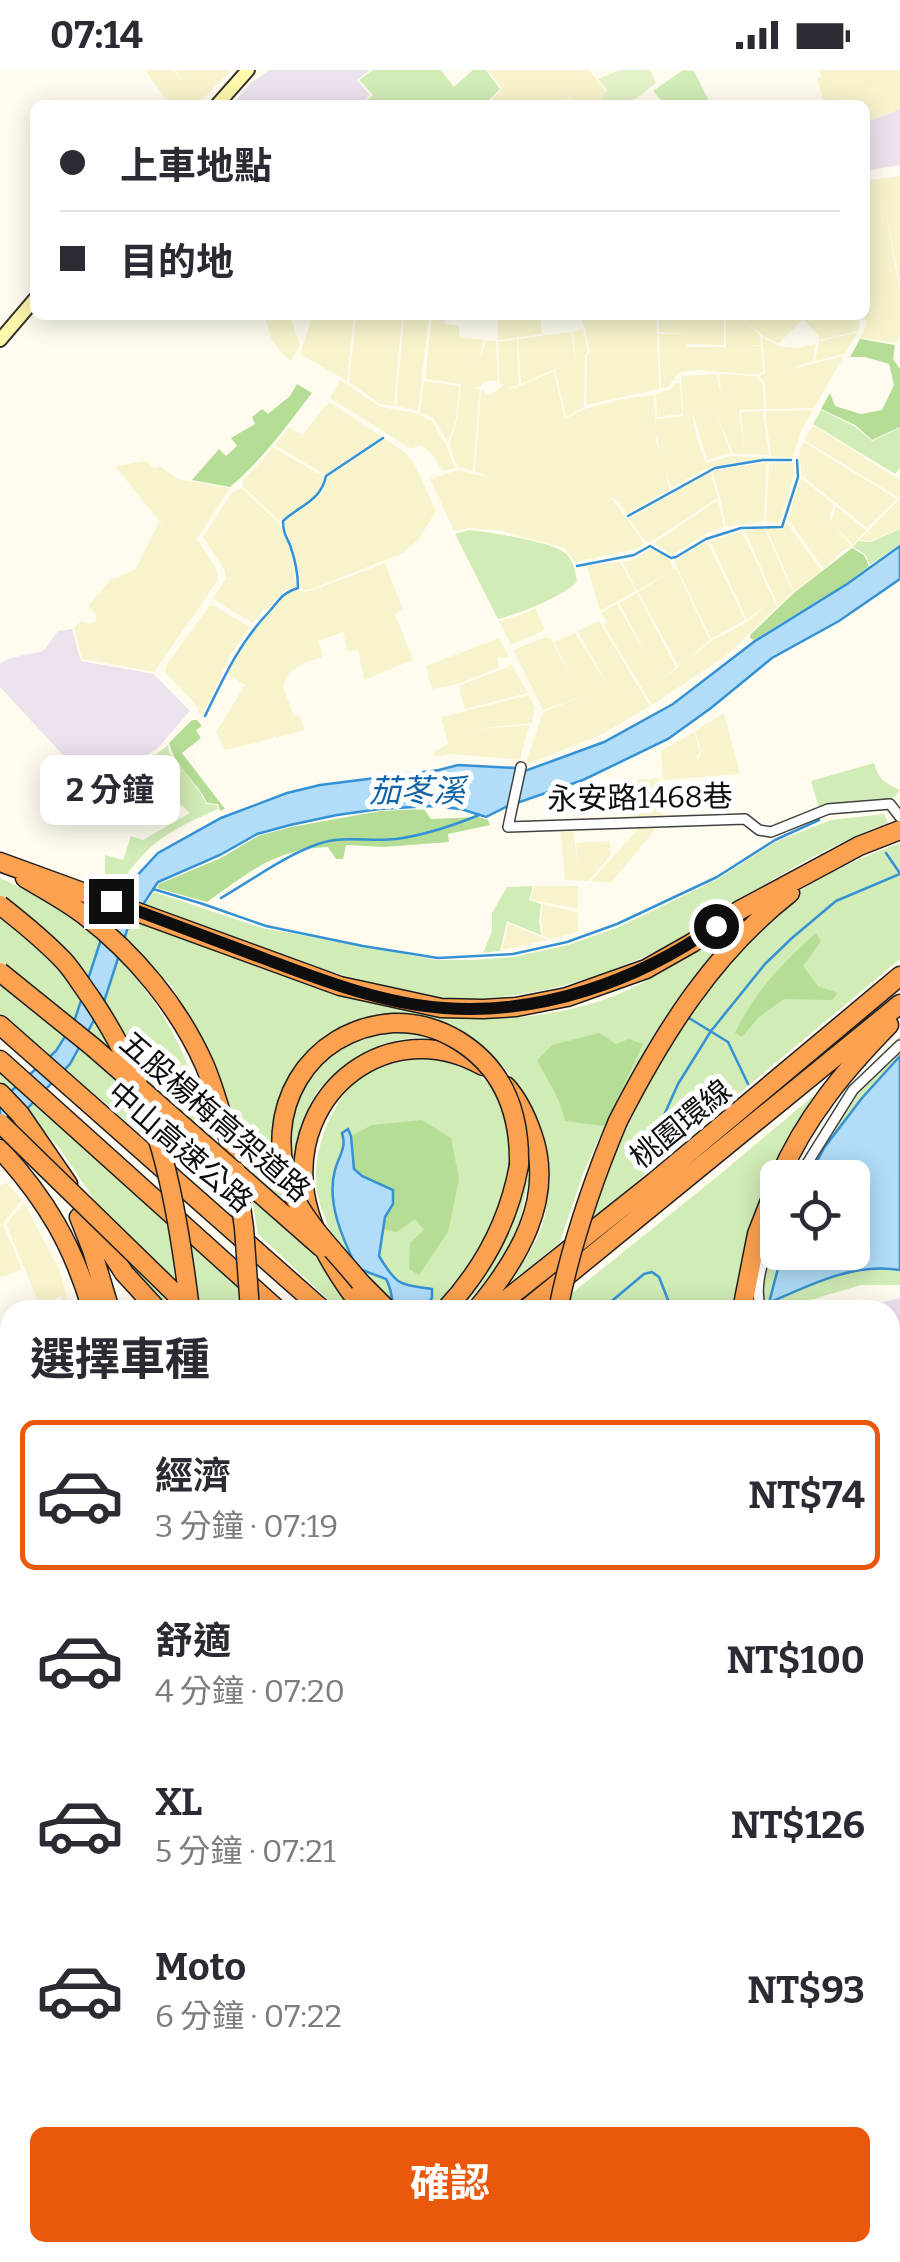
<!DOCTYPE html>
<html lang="zh-TW">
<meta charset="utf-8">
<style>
body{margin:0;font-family:Bitter,"Noto Sans TC",serif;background:#f2f2f3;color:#2b2b33;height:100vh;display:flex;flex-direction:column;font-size:38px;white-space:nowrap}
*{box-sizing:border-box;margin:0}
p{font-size:32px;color:#7c7c81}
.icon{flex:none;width:55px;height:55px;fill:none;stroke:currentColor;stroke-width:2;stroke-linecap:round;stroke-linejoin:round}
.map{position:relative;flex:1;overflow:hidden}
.side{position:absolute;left:0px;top:1230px;width:900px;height:962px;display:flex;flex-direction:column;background:#fff;border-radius:30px 30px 0 0;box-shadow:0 5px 25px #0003}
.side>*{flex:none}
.hud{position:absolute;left:30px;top:30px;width:840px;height:220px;border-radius:15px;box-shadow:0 5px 25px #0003;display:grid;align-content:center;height:220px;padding:0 30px;background:#fff}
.fabs{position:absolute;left:760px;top:1090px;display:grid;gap:20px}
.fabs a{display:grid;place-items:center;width:110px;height:110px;border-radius:15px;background:#fff;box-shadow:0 5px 25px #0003;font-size:50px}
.end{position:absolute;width:45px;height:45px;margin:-22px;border:12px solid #0e0e0e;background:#fff;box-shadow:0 0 0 5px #fff}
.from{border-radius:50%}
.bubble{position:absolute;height:70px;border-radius:15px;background:#fff;box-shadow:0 5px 25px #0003;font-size:32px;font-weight:700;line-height:70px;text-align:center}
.hud b{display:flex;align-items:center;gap:35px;height:95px;font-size:38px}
.hud b+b{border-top:2px solid #e1e1e2}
.hud i{width:25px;height:25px;background:#2b2b33}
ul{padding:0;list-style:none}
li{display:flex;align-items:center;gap:30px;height:150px;margin:0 20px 15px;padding:0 10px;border:5px solid transparent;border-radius:15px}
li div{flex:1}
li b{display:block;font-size:38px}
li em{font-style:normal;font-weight:700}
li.selected{border-color:#ea580c}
li>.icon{width:90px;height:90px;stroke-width:1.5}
h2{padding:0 30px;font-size:45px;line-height:120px}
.primary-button{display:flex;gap:20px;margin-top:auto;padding:20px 30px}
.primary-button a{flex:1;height:115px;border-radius:15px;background:#ea580c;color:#fff;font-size:40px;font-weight:700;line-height:115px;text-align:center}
.status{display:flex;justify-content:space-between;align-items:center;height:70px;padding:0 50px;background:#fff;direction:ltr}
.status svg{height:28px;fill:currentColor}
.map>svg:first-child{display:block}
</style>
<div class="status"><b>07:14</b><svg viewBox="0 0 49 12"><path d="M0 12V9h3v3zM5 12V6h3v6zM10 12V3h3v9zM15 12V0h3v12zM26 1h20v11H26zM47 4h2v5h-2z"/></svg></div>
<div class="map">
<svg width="900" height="2192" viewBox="0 0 900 2192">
<rect width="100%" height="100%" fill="#fffcef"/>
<path fill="#ece2ed" d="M269,0H370L357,10L370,25L359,35H232L250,14Z
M900,39V95L865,101V53Z
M72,559L81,591L154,604L190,641L157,679L127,696L88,712L0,617V593L11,588L43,581L58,561Z
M900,1228V1284L890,1286V1240H832L864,1237Z
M890,1937L900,1941V2192H715L704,2183L890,2182Z
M541,2183H671L682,2192H533Z"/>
<path fill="#f7f4cd" d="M145,0H173L182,11L175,0H232L197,35H170Z
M488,0H589L606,22L599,33L602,35H565L573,21L563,35H486L502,19Z
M819,0H900V39L865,53V35H825L817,9L821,7Z
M900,106V214L884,132L900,222V265L896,273L860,268L867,255L864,245L865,111Z
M269,245H290L300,275L291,291L282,284L271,268L265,246Z
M310,245H354L347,311L300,284L310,254Z
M356,245L402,246L394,336L380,334L349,312Z
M442,245L445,254L459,256V267L484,270L478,294L486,270L496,271L498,311H486L479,317L469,318L480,319L473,401L457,397L449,375L457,350L461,314L425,309L432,246Z
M498,245H540L542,264L498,270Z
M579,245H656L659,319L586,335L587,286L590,282L585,258Z
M659,245H724V275L687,274V277H726V245H857L860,255L857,261L819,270V266L803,249L778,274L762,265L741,247L760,265L761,275L747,276H761L763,301L758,305L698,300L687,301L679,303L668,317L661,318L659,264H688L659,262Z
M404,247L420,249L429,247L418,341L396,336Z
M583,259L588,281L585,285L584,337L566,347L555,300L567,294L521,314L518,269L571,262L576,290L573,262Z
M857,263L844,284L815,291L819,271Z
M762,267L779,276L796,278L816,274L813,291L790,299L844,286L814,338L766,339L765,312L759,307L765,302Z
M517,269L519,315L507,318H515L554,301L565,349L584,339L617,330L654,325L656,361V349L683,346L681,306L717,304L721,326L719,304L756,306L763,314L764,339L739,340L744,379L741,342L763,341L769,385L733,384L715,341L731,383L707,390L692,341L697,369L706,393L731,386L767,388L709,397L671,418L662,393L657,367H655L670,419L627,444L618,431L611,427L645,474L636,479L575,492L564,478L497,460L470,458L454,461L430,409L458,400L490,408L475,401L481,320L490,325L504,315L499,312L498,272Z
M340,310L381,337L416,343L432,351L446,375L455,398L443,401L430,382L421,375L411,379L330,328Z
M424,311L459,316L456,350L448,373L433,348L420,343Z
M675,313H680L682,344L657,347L656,324L671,319Z
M330,332L382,367L325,405L275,375L289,357L303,365L323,338Z
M813,340L801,361L793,388L771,386L765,341Z
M813,355L900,410V426L899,428L804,370Z
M385,369L406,383L414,393L436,441L419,469L403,483L312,519L304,520L300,517V504L293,477L284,456L286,451L321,425L329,406Z
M804,372L897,429L867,458L802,406L799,382Z
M273,377L324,407L320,420L313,428L279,451L243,417L242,412Z
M146,391L154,398L160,396L178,409L230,418L197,469L216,498L218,506L216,513L154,602L82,589L74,558L81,551L90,554L96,551V544L88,536L110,510L135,500L159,452L164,457L115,396Z
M767,392L764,451L726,457L720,427L712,401Z
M769,393H793L794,404L780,452L775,453L766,451Z
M710,402L718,428L651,472L645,471L629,449Z
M801,408L834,434L830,446L831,452L836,436L866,460L853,475L831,452L852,476L841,482L824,499L788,449Z
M242,418L279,453L289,477L297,516L280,523L268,540L265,538L253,553L213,529L225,509H232L225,508V501L203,467L232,422Z
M900,429V458L871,471L859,470Z
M718,430L724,457L707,463L672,485L654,473Z
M786,452L822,501L794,522L766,457L783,460Z
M764,458L793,522L778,536L745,461Z
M742,461L777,537L727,585L652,635L603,554L607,552L601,543L617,534L649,590L619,533L637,523L676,597L664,608L679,597L638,522L672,501L637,521L622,492L633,490L653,478L670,490L674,500L676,499L710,570L683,594L711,571L747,552L771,532L747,550L710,471Z
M707,471L745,550L711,569L674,491Z
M620,492L636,521L600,541L587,496Z
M385,493L403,540L395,544L413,590L364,610L358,580L348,582L343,562L318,571L323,587L304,593L290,602L283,616L294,646L299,645L305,660L276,668L274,664V668L225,680L216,662L245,615L227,604L254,560L274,539L283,527L291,522L299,520L303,522L313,520Z
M213,535L250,557L230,586L202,646L198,642V637L165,602L167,594L209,536Z
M535,538L545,560L511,575L499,551L523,544Z
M599,551L650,636L601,665L525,695L543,642L581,627L543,640L513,580L545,567L551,569L571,608L554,572L575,563L608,615L580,566L579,560Z
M499,568L509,587L498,588V598L459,614L432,619L426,596Z
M512,595L528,623L465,639L459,616Z
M529,625L535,638L532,653L475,659L529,655L520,690L452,684L435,687L433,682L448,674L441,647Z
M724,643L740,704L663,710L661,681L694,662L700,681L697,688L699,690L701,681L695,661Z
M660,708L663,746L638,747L636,710Z
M654,756V761L611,813L591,811L639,758Z
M573,759L578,796L576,773L610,771L611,785L588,811L565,810L560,760Z
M534,816H578V839L531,830Z
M542,834L577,842L579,862L551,869L543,866L541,851Z
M508,853L549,870L502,880Z
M7,1113L22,1130L3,1154L22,1199L0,1208V1115Z
M24,1133L60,1201L70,1240H68L61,1226L40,1236L6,1154Z
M900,1333V1427L890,1435V1337Z
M890,1524L900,1534V1684L890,1663Z
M0,2169L10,2172V2182L54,2183L107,2192H0Z"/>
<path fill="#d1ecb6" d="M373,0H441L454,17L473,0H486L500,19L484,35H361L373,25L359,10Z
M683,0L694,1L709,31L708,35H665L653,21Z
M821,340L854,356L872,371L900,358V398L895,404L813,354Z
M900,459V474L870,495L865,484L853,477L858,471L871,472Z
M469,460C489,462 551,472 564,482C574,490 575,500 577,512C558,529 523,542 498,549L455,464Z
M168,675L169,682C178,694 202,722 206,734L217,735L218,739C164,763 148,772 115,822L111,820L105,803V785L123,790L131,766L143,770L190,743L140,697Z
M874,693C878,709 885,713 900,720L894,727L885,732L819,738L811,711Z
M884,744L888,753C847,768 809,788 772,810C748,825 726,843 702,857C625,902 532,934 442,928C414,926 387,918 360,910C287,890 216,860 145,834L154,822L262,858L437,890H473L514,887L568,875L619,857L718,809L775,772L831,750Z
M900,773V889L669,1082L585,1159C594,1133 601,1105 612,1080C651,991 718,879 797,823C829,800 864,787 900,773Z
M0,808C60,835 116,877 154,932C178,966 193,1006 206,1044C217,1075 223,1109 231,1141L0,943Z
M533,816L529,830L541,834L539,851L541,865L507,851L500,881L483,883L492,861V843L507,817Z
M75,828C128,848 180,867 232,887C354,933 473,973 603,930C651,914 693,880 734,853L740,857L665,952L642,989L600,1066L583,1104L560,1172L506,1217C518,1199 534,1179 541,1159C552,1127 551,1085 540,1054C536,1043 527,1032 521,1021C513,1010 504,994 492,986C483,980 467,977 457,974C410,958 367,974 332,1007C327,1012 320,1017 316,1023C306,1040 302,1061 299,1081C290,1143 315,1194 354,1240H339L258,1164L246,1094L234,1045L201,969L172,916Z
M900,966V1215H861L776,1240H753C750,1205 764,1172 777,1141L778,1182H852V1108L792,1107L846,1020Z
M418,989H443L469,997L487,1012L501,1029L525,1066L530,1107L516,1165L496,1199L460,1240H377C372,1234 365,1229 361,1223C348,1204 321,1145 317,1122C311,1083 332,1026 365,1004C380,994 401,992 418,989Z
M0,1003L263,1240L172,1238L149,1217L130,1194L91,1125L61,1080L0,1011Z
M812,1027L815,1030L748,1170L733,1240H551L718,1106Z
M10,1659V1769L0,1776V1667Z
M145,2183H261L259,2185L237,2192H200Z"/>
<path fill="#b5dd95" d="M860,269L895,275L893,289L900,299V357L872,370L855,355L821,339L830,323L835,336L861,344L882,340L894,315L889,294L865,287H850Z
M297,314L312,323C286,357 262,390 230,417L192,410L219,379L226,386L237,376L231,368L255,354L252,347L262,339L268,344L290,326Z
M852,478L864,485L869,496L845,514L754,570L750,568V565L794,523Z
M192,650H197L202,656L196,660L201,668L182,683L225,739L220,741L218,734L207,733C198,712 174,696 169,673Z
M424,739L431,749L479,747L488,750L490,755L448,764L449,772L384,777L346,775L343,789H336L328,777C274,779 249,803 207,832L157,818L159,814L221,788L258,766L291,757L381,741Z
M816,863L821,871L803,896L818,916L838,923L832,930L784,929L759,947L742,967L735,963C754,923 783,892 816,863Z
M599,963L616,974L629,969L643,974L605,1056L565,1051C560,1027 548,1012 537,990L552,975Z
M422,1050L451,1068L459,1109L448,1162L419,1205L409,1199L410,1173L424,1160L415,1149L397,1162L382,1159L385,1147L393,1134L380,1113L362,1106L354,1099L351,1066L372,1055Z"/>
<path fill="#e4f2c9" d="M620,0H650L656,13C637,27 625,43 600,31L607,20L598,9Z"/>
<path fill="#b1ddf9" stroke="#3492d4" stroke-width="2.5" d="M900,476V509L839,551L772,588L711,638L668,669L583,710L508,736L486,747L461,739L430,736L380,739L337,745L290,755L257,764L220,785L158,812L128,857L104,932L70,994L0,1067V1031L56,981L74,952L108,848L121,823L158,783L221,748L287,723L320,715L439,700L458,695L517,698L525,701L604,672L673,634L755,571L847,514Z
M900,986V1200C855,1192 809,1215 769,1233L782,1183L852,1182V1108L809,1107L824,1078L862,1028Z
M348,1059L351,1066L354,1099L362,1106L393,1120V1134L385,1147L379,1186C397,1216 399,1214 432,1219V1228L422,1240H395C391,1229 392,1219 386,1209L357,1198C343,1170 326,1132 335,1100C339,1085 347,1078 342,1063Z
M10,1851V2145L0,2139V1854Z"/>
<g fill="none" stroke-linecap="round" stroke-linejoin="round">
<path stroke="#3492d4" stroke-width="2.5" d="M628,446L715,398L763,390H791
M577,496L634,485L650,476L671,488L676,487L706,469L741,458L782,457L798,407L797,390
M205,646C223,609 239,573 268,543C280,530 280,524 298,518C298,504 295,489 290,475C286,466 283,462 283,451C300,435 321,431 326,406L383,368
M886,783L899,802
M153,819L203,834L266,856L363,876L438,888L513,884L567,872L617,854L717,807L775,770L819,750
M221,828C252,810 284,786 318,774C343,765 370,772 396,769C426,765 452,756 479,745
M689,948L728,972L748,1014
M652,1072L678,1014L711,961L765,894L792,868L836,831L900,804
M601,1240L644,1204L652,1202L659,1207L672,1240
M890,1736L892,1740
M890,1977L900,1968
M64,2182L119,2192"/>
<g stroke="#414141" stroke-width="12">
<path id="street" d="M521,697L508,757L745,749L759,760L771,762L828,739L890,734L900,747
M798,1108L853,1020L900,975
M761,1240C752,1213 767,1178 778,1152
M890,2076H900
M0,2163L10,2167
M102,2182L159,2192
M267,2192L275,2182
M387,2192L395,2182
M727,2192L741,2182"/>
</g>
<g stroke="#303030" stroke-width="16">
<path id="secondary" d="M217,35L248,0
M0,270L35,229
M688,2182L698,2192
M516,2192L524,2182"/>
</g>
<g stroke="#1f1f1f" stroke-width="21">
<path id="highway" d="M0,792L340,916L441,938L483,939L516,937L567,927L646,899L692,873L740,840L859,776L900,760
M25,808C45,820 66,831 84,845C135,884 179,937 205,996C217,1025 225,1056 233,1086
M0,955L323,1240
M0,990L278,1240
M0,1023L20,1044L68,1114
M618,1051C662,965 712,884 790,823
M0,1079C46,1129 73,1175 92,1240
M779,1108C805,1048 844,1001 889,955
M84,1141L124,1203L158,1240
M79,1147L92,1180L110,1240
M360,1212L388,1240
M364,1240C338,1207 312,1167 305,1124C289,1021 390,943 483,996
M445,1240C484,1198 509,1151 519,1095
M476,1240C517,1191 556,1129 532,1063C526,1046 519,1030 506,1016
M493,1240L654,1112L900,906
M525,1240L900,934
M742,1240L757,1164L778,1110
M0,1539L10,1526
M0,1587L10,1578
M0,1624L10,1617
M0,1650L10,1642
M890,1707L900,1728
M890,1754L900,1764
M0,1783L10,1777
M890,1796L900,1806
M0,1802L10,1798
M890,1825L900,1835
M890,1877L900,1886
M890,1914L900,1918"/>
</g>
<use href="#street" stroke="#fff" stroke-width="9"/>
<use href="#secondary" stroke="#fff7aa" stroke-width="12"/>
<use href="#highway" stroke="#fca150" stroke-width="18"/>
<g stroke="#1f1f1f" stroke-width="21" stroke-linecap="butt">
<path id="highway-bridge" d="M0,835C23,853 44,870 64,891C74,902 82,916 91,928C158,1027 176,1124 190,1240
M0,902L93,977L322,1178
M0,1053L192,1240
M236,1101L244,1158L250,1240
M360,1212C338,1185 304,1152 291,1120C260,1042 307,959 393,953C416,952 440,959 459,971C504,999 520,1044 519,1095
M558,1240C571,1174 592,1113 618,1051"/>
</g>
<use href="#highway-bridge" stroke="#fca150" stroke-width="18"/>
</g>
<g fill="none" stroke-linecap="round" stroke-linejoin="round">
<path stroke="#0e0e0e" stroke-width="12" d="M111,831C163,851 216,870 268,890C324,911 384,934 444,938C542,945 637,911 716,856"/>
</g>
<g text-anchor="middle" stroke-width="10" stroke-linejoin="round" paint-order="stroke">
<g font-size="30" fill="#0e0e0e" stroke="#fff">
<text transform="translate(640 728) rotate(-1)" y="10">永安路1468巷</text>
<text transform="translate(215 1047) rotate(41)" y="10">五股楊梅高架道路</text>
<text transform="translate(681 1054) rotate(-39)" y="10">桃園環線</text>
<text transform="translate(180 1077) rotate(41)" y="10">中山高速公路</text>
</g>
<g font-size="32" font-style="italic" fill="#1063a7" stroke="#fff">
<text x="417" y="732">茄苳溪</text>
</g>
</g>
</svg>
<div class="fabs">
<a><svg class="icon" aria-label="locate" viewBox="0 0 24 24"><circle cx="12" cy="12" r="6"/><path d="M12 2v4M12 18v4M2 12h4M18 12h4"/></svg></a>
</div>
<i class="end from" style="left:716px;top:856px"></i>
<i class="end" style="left:111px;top:831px"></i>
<div class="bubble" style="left:40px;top:685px;width:140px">2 分鐘</div>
<div class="hud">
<b><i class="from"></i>上車地點</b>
<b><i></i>目的地</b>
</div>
<section class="side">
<h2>選擇車種</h2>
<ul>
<li class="selected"><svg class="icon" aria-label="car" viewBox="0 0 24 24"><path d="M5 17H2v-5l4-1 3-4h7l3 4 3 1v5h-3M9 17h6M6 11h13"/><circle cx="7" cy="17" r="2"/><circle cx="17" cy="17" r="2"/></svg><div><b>經濟</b><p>3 分鐘 · 07:19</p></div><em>NT$74</em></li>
<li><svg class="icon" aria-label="car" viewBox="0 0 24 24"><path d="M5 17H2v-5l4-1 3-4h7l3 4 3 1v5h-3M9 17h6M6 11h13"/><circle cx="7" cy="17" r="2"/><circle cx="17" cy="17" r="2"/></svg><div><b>舒適</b><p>4 分鐘 · 07:20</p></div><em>NT$100</em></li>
<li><svg class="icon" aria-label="car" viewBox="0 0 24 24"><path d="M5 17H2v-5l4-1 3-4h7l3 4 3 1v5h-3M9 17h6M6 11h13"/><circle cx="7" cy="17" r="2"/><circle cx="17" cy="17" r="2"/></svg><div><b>XL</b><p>5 分鐘 · 07:21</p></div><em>NT$126</em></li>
<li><svg class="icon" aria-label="car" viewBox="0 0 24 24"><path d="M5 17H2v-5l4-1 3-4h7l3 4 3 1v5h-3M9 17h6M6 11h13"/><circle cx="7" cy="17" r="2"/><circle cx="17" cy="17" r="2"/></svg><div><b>Moto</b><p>6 分鐘 · 07:22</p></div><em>NT$93</em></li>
</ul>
<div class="primary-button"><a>確認</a></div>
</section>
</div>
